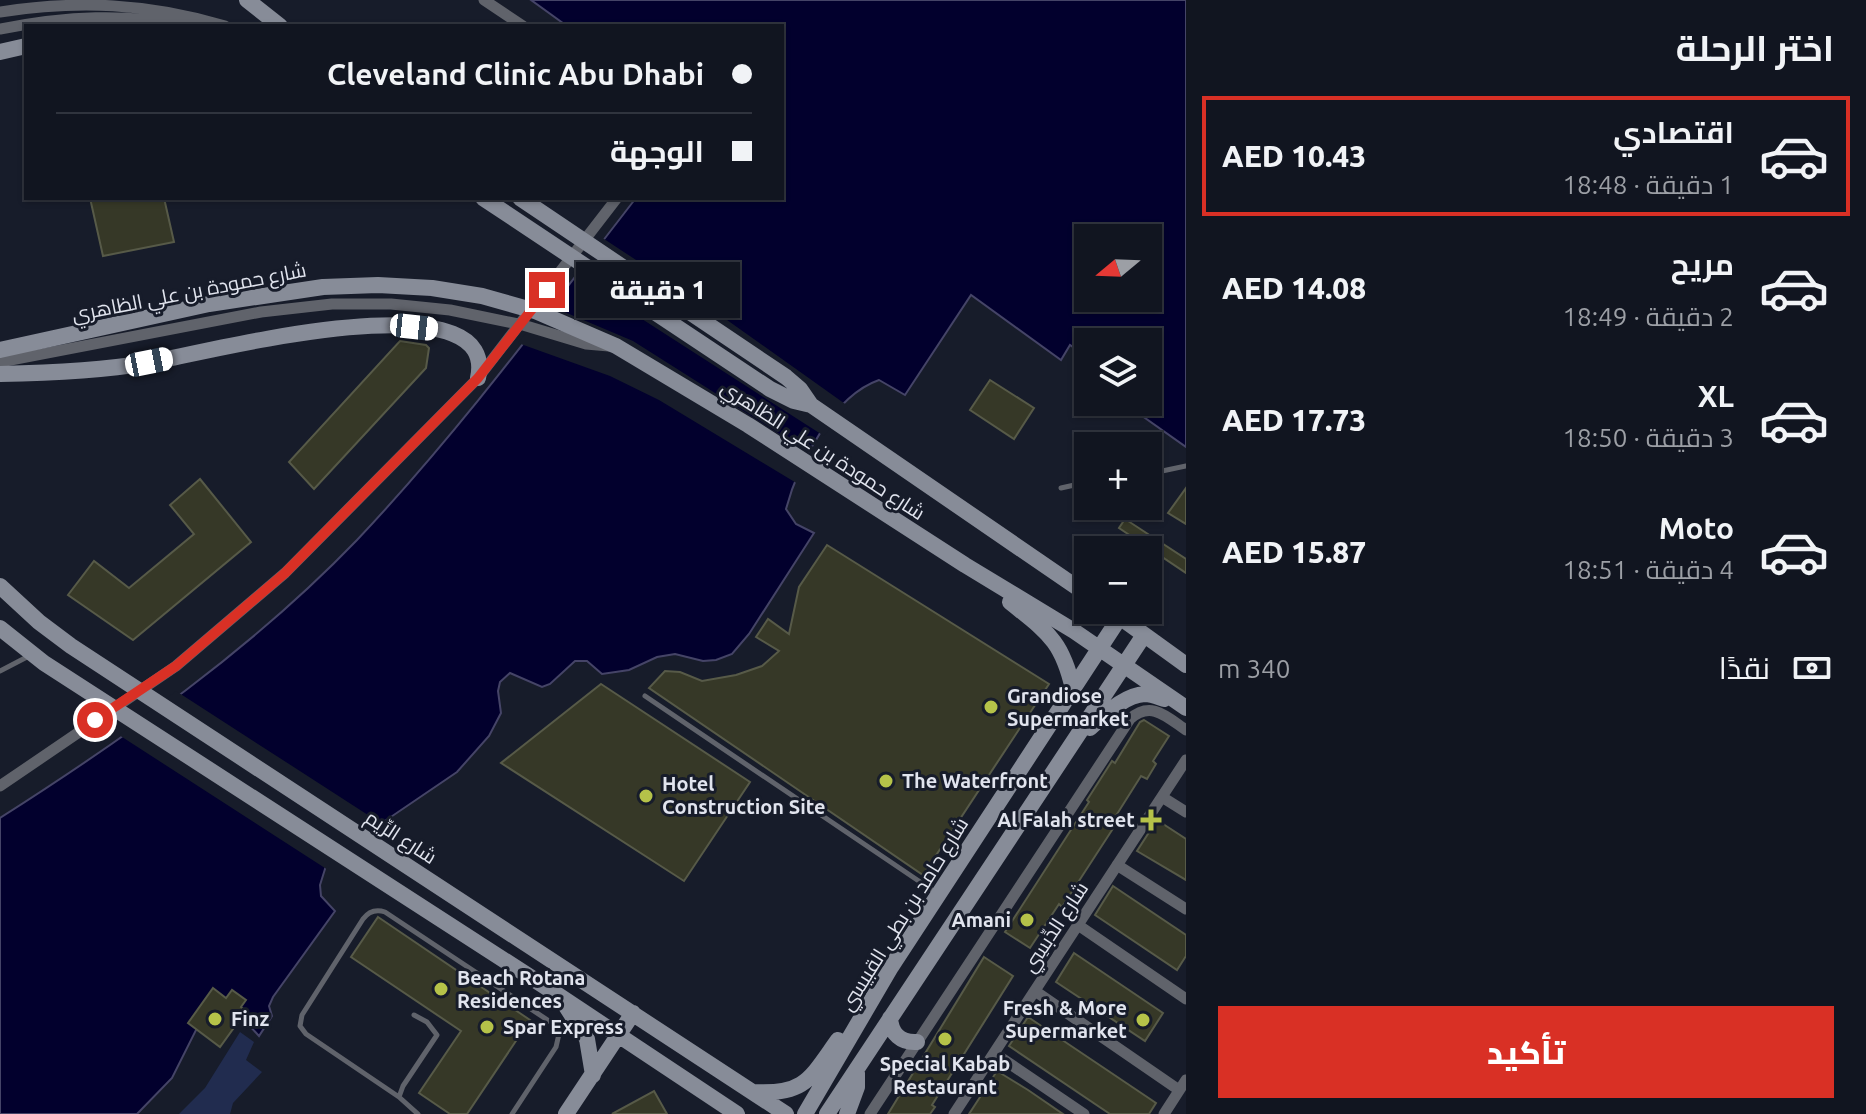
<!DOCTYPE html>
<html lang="ar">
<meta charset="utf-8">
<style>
body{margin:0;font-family:Ubuntu,Cairo,sans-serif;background:#1a1e29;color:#f1f3f6;direction:rtl;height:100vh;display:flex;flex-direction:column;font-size:30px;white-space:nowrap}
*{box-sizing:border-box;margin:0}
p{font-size:26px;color:#9c9fa5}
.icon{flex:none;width:44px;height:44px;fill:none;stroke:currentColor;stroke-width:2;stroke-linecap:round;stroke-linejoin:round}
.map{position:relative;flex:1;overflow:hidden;direction:ltr}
.side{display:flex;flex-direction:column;background:#111520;width:680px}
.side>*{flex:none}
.banner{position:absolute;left:24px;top:24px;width:760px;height:176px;border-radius:0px;box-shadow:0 2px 6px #0004,0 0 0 2px #30343e;direction:rtl;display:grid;align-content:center;height:176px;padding:0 32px;background:#111520}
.needle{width:52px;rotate:251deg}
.fabs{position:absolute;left:1074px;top:224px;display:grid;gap:16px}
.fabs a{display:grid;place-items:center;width:88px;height:88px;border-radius:0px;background:#111520;box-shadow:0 2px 6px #0004,0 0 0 2px #30343e;font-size:40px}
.end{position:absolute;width:36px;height:36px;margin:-18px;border:10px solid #d93025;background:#fff;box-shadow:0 0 0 4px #fff}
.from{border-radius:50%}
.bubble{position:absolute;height:56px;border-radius:0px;background:#111520;box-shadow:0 2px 6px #0004,0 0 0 2px #30343e;font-size:26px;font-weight:800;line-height:56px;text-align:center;direction:rtl}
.car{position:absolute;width:24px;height:48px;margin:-24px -12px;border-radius:10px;box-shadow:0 0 6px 2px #0007;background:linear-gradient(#fff 24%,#345 0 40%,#fff 0 76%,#345 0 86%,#fff 0)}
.banner b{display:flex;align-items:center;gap:28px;height:76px;font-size:30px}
.banner b+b{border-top:2px solid #30343e}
.banner i{width:20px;height:20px;background:#f1f3f6}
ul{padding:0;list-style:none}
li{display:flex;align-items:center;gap:24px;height:120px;margin:0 16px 12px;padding:0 16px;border:4px solid transparent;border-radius:0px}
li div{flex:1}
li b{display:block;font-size:30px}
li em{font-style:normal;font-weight:800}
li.selected{border-color:#d93025}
li>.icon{width:72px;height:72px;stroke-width:1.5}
h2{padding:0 32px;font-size:36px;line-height:96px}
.pay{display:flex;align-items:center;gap:20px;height:88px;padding:0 32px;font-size:30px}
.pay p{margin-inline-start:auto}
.primary-button{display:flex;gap:16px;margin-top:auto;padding:16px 32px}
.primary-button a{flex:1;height:92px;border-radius:0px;background:#d93025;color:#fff;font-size:32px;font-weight:800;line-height:92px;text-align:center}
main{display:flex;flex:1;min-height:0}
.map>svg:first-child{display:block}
</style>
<main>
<section class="side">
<h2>اختر الرحلة</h2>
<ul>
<li class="selected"><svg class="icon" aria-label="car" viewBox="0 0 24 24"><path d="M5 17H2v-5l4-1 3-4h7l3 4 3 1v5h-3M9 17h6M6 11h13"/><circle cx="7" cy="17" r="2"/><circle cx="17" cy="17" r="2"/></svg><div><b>اقتصادي</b><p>1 دقيقة · 18:48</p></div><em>AED 10.43</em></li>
<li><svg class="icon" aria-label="car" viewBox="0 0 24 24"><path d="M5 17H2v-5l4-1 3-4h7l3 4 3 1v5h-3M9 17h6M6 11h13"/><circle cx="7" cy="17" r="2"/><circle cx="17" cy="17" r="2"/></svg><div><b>مريح</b><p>2 دقيقة · 18:49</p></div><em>AED 14.08</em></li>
<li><svg class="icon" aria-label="car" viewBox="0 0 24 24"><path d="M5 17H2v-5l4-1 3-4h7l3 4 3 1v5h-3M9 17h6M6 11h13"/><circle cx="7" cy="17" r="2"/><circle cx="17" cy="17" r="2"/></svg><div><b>XL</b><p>3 دقيقة · 18:50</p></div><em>AED 17.73</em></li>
<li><svg class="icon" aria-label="car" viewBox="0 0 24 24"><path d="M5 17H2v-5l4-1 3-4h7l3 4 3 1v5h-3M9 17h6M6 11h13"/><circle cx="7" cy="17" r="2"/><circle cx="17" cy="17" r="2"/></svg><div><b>Moto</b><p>4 دقيقة · 18:51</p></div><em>AED 15.87</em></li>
</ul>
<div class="pay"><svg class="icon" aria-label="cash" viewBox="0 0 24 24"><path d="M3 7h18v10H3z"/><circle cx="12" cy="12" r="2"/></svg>نقدًا<p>340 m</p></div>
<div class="primary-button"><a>تأكيد</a></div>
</section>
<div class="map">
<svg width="1186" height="1114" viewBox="0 0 1186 1114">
<rect width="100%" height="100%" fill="#171c2a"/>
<path fill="#212c4f" d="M240,1032L254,1042L246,1060L262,1072L233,1103L230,1114H179L205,1088Z"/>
<path fill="#02002d" stroke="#454467" stroke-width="2" fill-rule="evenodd" d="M531,0H1186V447L1131,408L1136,402H1148V342H1088V358L1070,345L1061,360L971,295L905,395L879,380C833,396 798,464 786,509L796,524L814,533L749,634L732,654L716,660L703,661L675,654L657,657L629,670L602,674L587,661H575L550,684L542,687L510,673L500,682L498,691L501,713L489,736L457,772L382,823L351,838L330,853L320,885L321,896L335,911L273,997L269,1006L272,1016L259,1036L236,1011L201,1020L172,1078L137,1114H0V818C127,737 252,649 357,540C458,433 546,314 636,198H782V26H567ZM1088,238H1148V298H1088Z"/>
<path fill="#171c2a" d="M601,237L720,315L848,406L824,436L572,274Z
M548,305L633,341L813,455L798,484L659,400L610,376L518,343Z
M176,691L385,826L353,842L333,855L328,870L119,735Z"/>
<path fill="#363827" stroke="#575a48" stroke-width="2" d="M90,198H164L174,242L103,256Z
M400,341L426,345L429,348L426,368L314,489L289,462Z
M990,380L1034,408L1014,439L970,410Z
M200,479L251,542L133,640L68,595L94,561L129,588L194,534L170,505Z
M1186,488V524L1168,513Z
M1125,519L1186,559V573L1119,528Z
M827,545L1049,684L923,875L649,688L665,671L680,672L702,681L736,675L762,666L779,651L756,637L768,619L789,634L799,587Z
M601,684L750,782L684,881L501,763Z
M1144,720L1169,736L1153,761L1156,764L1147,779L1141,776L1112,822L1116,824L1062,907L1059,904L1030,948L1005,932L1089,802L1087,800L1112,761L1115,763L1140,722Z
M1157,820L1186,839V880L1137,851Z
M1113,886L1186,935V956L1177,970L1095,915Z
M378,917L530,1020L467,1114H450L419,1093L461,1031L351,957Z
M1074,953L1163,1013L1145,1041L1056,982Z
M984,957L1013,976L932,1105L935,1107L930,1114H888Z
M213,988L226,998L232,990L246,1000L241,1007L246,1011L220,1047L188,1023Z
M1028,1017L1156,1103L1149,1114H1110L1009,1046Z
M997,1071L1028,1090L1063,1114H969Z
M654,1091L667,1114H612Z"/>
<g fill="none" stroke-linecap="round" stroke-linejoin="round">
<path stroke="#60636b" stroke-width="5" d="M1148,474L1186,466
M1061,488L1088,482
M0,671L27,657
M645,696L935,892
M414,1015L427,1022L437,1035L403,1086L399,1097L418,1114
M399,1097L306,1034L300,1026L302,1015L363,919C369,911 376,909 385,912L555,1025L559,1034L556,1047L512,1114"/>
<path stroke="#60636b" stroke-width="11" d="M484,0L523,26
M0,12C78,0 149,3 225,26
M0,29C67,16 124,13 191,26
M0,362L261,312L332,304H391L450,310L523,325L586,344L609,346
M0,786L176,666L285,573L478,378L617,198
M1162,797L1186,812
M1117,865L1186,909
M1078,925L1186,999
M1035,991L1179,1090
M994,1053L1084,1114
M870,1114L1130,719C1151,700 1167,717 1186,730
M954,1114L1186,760
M1164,1114L1186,1080"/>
<path stroke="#878c98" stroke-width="16" d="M247,0L280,26
M0,52L26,46
M483,198L770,389L794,401L811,405L1088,595
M520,198L786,377L800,389L811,405
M0,350L209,304L323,287L378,285L432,288L482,296L535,311L616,346L748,425L965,565L1074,631L1186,708
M0,374C49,373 98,371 147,363C192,356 501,273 478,378
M0,586L39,622L71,646L786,1114
M1010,602C1047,632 1062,640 1073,689
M1110,610L1186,665
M0,628L44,663L555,993L737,1114
M1090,728C1105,715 1124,695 1145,694C1151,694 1158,697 1164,699
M564,1003L587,1039L593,1075
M890,1018C891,1034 901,1043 917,1042
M753,1092C805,1095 810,1079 838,1040
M566,1114L633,1013
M805,1114L891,967L1120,617
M827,1114L1144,635
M847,1114L857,1087V1073"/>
</g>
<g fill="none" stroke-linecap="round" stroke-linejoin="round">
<path stroke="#d93025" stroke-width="10" d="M95,720L176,666L285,573L478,378L547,290"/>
</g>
<g fill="#b5c249" stroke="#171c2a" stroke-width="3">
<circle cx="991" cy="707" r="8"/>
<circle cx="886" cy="781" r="8"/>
<circle cx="646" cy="796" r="8"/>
<path d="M1147 808h8v8h8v8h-8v8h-8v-8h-8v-8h8z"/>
<circle cx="1027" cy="920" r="8"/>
<circle cx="441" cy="989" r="8"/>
<circle cx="215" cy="1019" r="8"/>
<circle cx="1143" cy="1020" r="8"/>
<circle cx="487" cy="1027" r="8"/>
<circle cx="945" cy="1039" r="8"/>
</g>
<g text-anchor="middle" stroke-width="6" stroke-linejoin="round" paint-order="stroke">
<g font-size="20" fill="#e1e4ee" stroke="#171c2a">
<text transform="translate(189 292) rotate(-11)" y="7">شارع حمودة بن علي الظاهري</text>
<text transform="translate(823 450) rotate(33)" y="7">شارع حمودة بن علي الظاهري</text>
<text transform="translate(401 837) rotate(33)" y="7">شارع الرِّيم</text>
<text transform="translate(904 914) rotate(-58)" y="7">شارع حامد بن بطي القبيسي</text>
<text transform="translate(1055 927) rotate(-57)" y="7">شارع الدِّبسِي</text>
</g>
<g font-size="20" font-weight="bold" fill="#e1e4ee" stroke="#171c2a" text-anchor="start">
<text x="1007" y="703">Grandiose<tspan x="1007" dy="23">Supermarket</tspan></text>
<text x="902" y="788">The Waterfront</text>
<text x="662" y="791">Hotel<tspan x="662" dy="23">Construction Site</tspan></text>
<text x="1135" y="827" text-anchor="end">Al Falah street</text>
<text x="1011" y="927" text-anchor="end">Amani</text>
<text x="457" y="985">Beach Rotana<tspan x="457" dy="23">Residences</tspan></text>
<text x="1127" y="1015" text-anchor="end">Fresh &amp; More<tspan x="1127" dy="23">Supermarket</tspan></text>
<text x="231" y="1026">Finz</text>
<text x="503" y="1034">Spar Express</text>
<text x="945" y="1071" text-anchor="middle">Special Kabab<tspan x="945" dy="23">Restaurant</tspan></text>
</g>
</g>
</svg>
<div class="fabs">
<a><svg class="needle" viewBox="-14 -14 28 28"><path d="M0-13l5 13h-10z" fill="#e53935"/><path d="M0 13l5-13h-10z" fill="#9c9fa5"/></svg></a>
<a><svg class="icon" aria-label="layers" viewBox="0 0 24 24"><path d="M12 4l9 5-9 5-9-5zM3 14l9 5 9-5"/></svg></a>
<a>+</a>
<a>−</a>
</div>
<i class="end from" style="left:95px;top:720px"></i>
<i class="end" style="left:547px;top:290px"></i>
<div class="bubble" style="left:576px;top:262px;width:164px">1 دقيقة</div>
<i class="car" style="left:414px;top:327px;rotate:96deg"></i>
<i class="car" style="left:149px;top:362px;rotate:79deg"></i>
<div class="banner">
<b><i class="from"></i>Cleveland Clinic Abu Dhabi</b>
<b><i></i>الوجهة</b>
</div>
</div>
</main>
